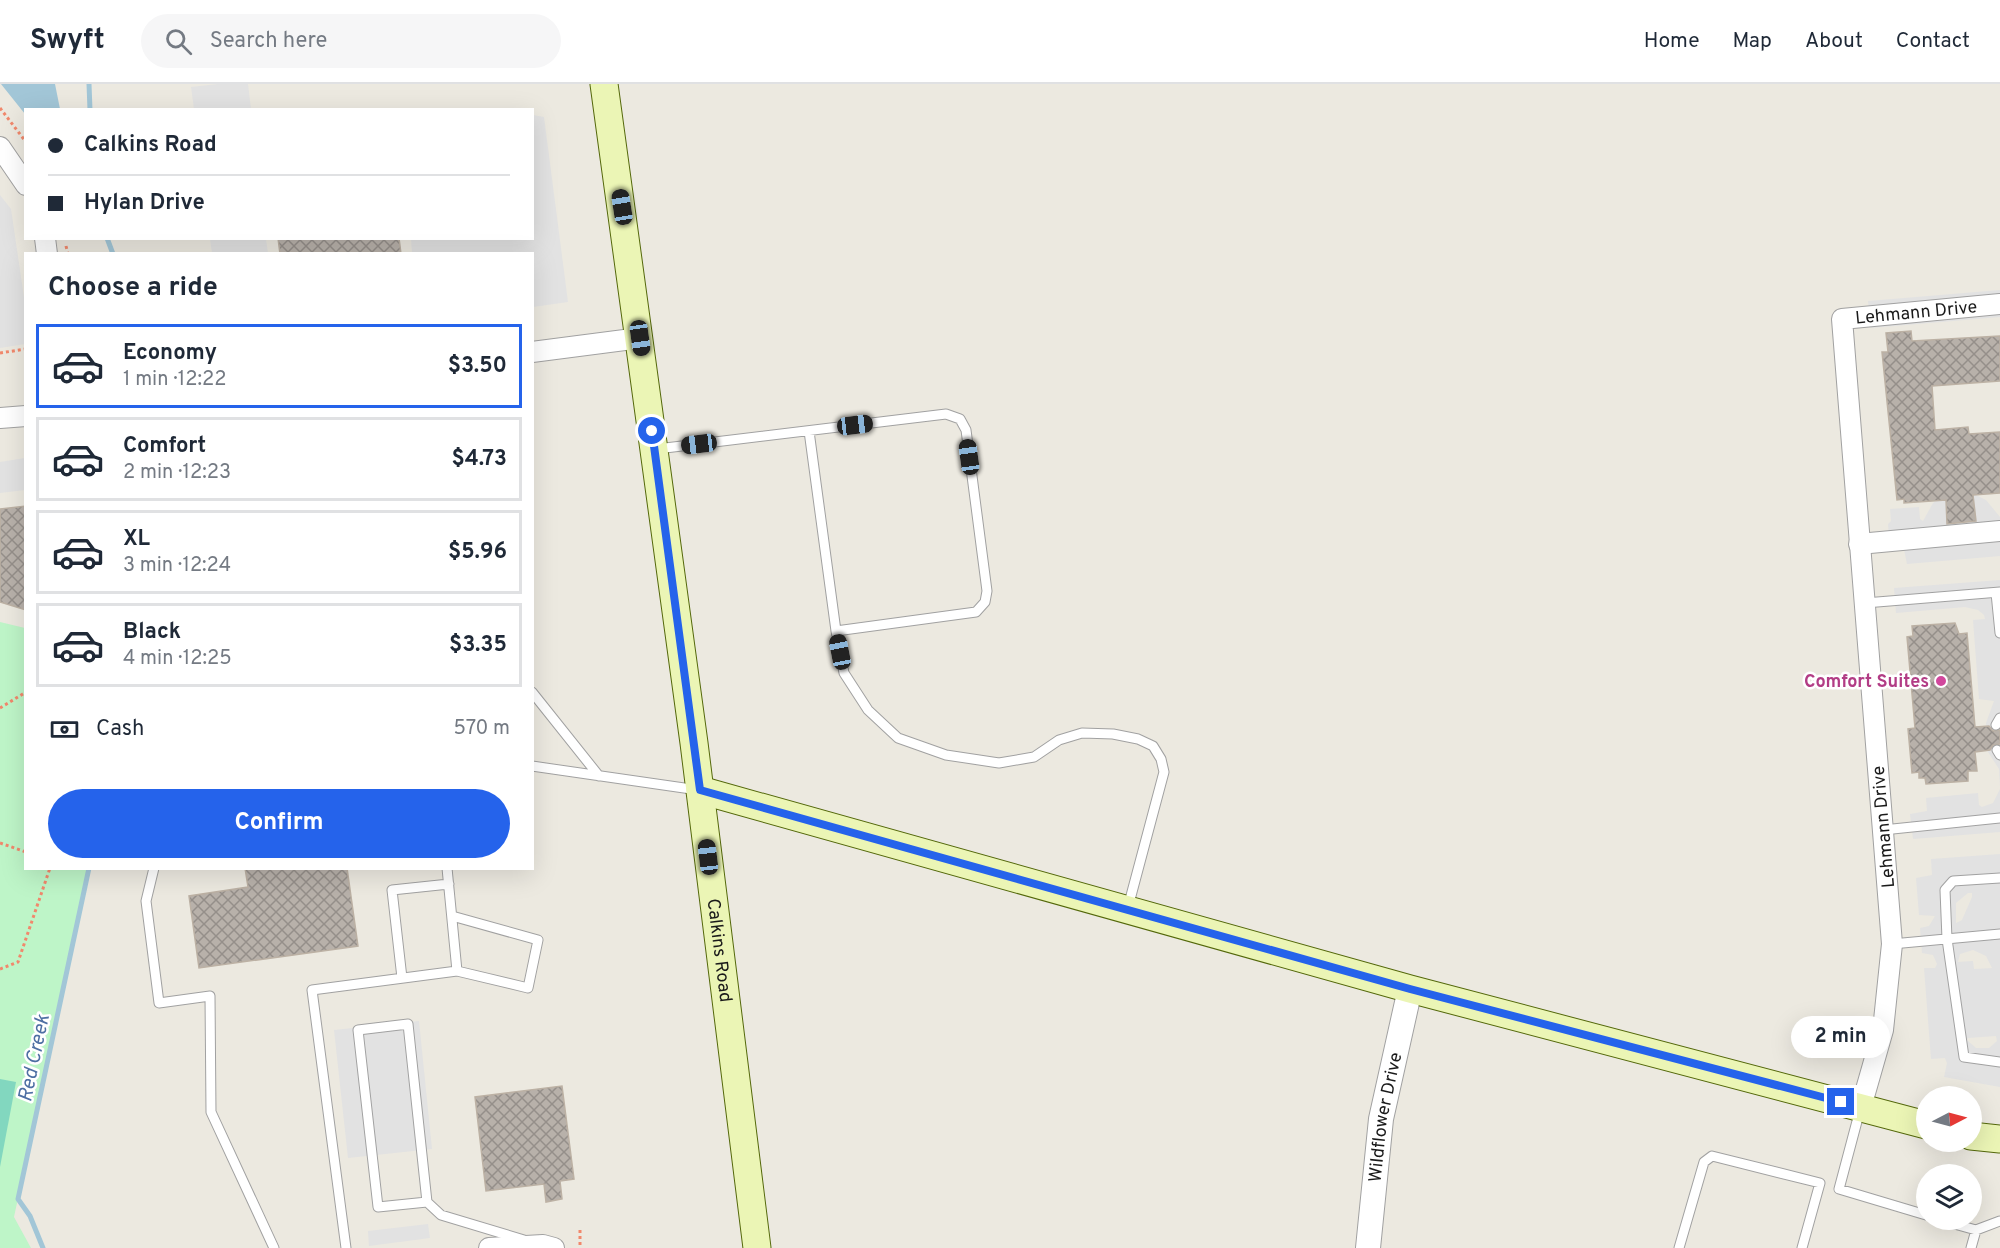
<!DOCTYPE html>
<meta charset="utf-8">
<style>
body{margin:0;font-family:Overpass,sans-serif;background:#f6f6f7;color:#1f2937;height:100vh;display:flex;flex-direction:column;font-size:22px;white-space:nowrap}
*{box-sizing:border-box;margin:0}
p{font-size:20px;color:#747a83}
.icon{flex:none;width:33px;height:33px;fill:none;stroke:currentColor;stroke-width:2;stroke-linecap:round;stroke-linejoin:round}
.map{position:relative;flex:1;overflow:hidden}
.sheet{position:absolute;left:24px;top:168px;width:510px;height:618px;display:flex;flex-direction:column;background:#fff;border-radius:0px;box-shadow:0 6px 24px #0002}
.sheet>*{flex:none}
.hud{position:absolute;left:24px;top:24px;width:510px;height:132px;border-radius:0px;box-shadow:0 6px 24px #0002;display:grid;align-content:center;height:132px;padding:0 24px;background:#fff}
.needle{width:39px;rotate:84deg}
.tools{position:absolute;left:1916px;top:1002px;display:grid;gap:12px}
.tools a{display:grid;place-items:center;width:66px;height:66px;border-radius:50%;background:#fff;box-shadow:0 6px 24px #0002;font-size:30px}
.end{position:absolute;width:27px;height:27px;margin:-14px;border:8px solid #2563eb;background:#fff;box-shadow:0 0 0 3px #fff}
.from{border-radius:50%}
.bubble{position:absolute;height:42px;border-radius:21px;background:#fff;box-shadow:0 6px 24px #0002;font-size:20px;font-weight:700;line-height:42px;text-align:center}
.car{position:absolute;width:18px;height:36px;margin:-18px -9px;border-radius:8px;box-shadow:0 0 4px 2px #0007;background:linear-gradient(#222 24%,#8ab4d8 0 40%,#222 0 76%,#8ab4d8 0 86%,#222 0)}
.hud b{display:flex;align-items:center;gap:21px;height:57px;font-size:22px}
.hud b+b{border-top:2px solid #e0e1e3}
.hud i{width:15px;height:15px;background:#1f2937}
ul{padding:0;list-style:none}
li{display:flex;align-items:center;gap:18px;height:84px;margin:0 12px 9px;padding:0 12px;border:3px solid #e0e1e3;border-radius:0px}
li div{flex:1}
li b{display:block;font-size:22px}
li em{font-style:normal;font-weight:700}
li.selected{border-color:#2563eb}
li>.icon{width:54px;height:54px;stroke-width:1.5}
h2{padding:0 24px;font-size:27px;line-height:72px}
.pay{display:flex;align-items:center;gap:15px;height:66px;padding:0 24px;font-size:22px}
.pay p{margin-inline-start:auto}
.action{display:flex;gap:12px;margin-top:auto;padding:12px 24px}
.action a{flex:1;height:69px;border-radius:36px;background:#2563eb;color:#fff;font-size:24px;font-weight:700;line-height:69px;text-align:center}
header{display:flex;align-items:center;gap:36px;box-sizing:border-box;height:84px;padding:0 30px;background:#fff;border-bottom:2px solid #e0e1e3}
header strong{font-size:28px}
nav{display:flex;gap:33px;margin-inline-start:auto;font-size:21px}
.search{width:420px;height:54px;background:#f6f6f7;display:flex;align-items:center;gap:15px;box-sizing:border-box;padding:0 21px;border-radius:33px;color:#747a83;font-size:22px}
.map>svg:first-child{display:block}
</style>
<header>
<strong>Swyft</strong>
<div class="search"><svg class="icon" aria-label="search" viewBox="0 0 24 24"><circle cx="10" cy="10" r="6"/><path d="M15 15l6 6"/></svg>Search here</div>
<nav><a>Home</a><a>Map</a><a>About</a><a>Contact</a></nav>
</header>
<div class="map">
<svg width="2000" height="1164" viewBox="0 0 2000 1164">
<defs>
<pattern id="building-cross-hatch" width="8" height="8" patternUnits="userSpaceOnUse" patternTransform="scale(1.5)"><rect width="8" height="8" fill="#b8b1aa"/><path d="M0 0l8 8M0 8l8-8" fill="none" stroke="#958f8a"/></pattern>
</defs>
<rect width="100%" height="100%" fill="#ece9e0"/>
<path fill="#bef5c8" d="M0,538L25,544L26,784L89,785L14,1133L31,1164H0Z"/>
<path fill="#82d7bf" d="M0,995L16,998L0,1083Z"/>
<path fill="#e2e2e2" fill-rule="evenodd" d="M218,0H248L251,25H194L191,3Z
M533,31L544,33L568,218L533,223L532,170L412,169L411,155L532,154Z
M0,111L11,125L26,227L25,260L0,264Z
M210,155H266L268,169H212Z
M2000,206V233L1871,244L1868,217Z
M25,374V406L0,409V378Z
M1976,411L1986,416L2000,433V472L1907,480L1904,465H1890L1888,440L1891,437L1890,425L1919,423L1920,435L1923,437L1933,419L1943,412Z
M2000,496V703L1999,685L1988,668L1986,639L1994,617L1979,615L1973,536L1985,535L1984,531L1978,526L1965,523L1896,529L1894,504Z
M2000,705V748L1913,755L1910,730L1927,727L1926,714L1978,709L1979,721L1982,723L1993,719Z
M2000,770V1003L1944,993L1947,979L1945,974L1931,975L1924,884H1935L1937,880L1933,871L1922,869L1920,844L1929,842L1935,832L1919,831L1916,794L1932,791L1931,775ZM1968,809H1972V813L1962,836L1956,839V819ZM1973,866L1986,872L1992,884L1974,885L1973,877L1958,878L1960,870ZM1996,952L1997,957L1989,964H1976L1967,956L1968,954Z
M419,937L432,1065L348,1074L334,946Z
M428,1140L430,1154L369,1162L368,1147Z"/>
<path fill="#a2c6d7" d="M1,0H55L60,25L26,26L25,30Z"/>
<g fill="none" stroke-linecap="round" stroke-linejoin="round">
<path stroke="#a2c6d7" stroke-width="5" d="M89,0L90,26
M107,154L113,170
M43,1164L30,1132L18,1115L89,784"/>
</g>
<path fill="url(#building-cross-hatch)" stroke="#bcb1a4" stroke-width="1.5" d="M278,154H399L401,170H280Z
M1911,247L1912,257L2000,252V297L1932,302L1935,346L1968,343L1969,350L2000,348V409L1973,411L1976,437L1947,440L1946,416L1904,419V415L1897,416L1882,268H1888L1886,249Z
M26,422V526L0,518V425Z
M1955,539L1959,550L1967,549L1975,643L1989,642L1993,647L2000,646V660L1993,661L1990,666L1975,668L1977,687H1968V697L1926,700L1925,694H1919V688L1912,689L1908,645L1915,644L1907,553L1913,552L1912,542Z
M245,784H347L358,862L199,884L189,812L248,803Z
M562,1002L574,1095L560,1097L562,1115L546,1118L544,1100L486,1107L475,1013Z"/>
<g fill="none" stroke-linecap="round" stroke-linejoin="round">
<g stroke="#a1a1a1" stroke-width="11">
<path id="service" d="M809,347L836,547
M657,365L946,330L960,335L966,346L987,507L985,518L976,528L836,547L844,589L868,626L898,654L946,671L999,679L1034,673L1059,656L1082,649L1113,650L1138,655L1153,662L1161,675L1164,688L1128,823
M1996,509L2000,549
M1865,519L2000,508
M532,608L599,692
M1996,641L2000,634
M1997,666L2000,671
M532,682L698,706
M1883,746L2000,734
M154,784L146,817L159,919L210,912L211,1028L274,1164
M2000,794L1953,797L1945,806L1947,855L1964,973L2000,978
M452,832L538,856L528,904L457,887
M1892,860L2000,850
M402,894L392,806L449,800
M1860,1026L1839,1105L1926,1131
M427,1118L378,1123L358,946L408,940L427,1118L441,1131L524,1156
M1940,1136L1976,1146L2000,1137
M346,1164L312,906L457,887L447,784
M1679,1164L1704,1078L1712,1072L1820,1099L1802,1164
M1971,1164L1976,1146"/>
</g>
<g stroke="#a1a1a1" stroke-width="22">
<g id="minor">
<path d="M0,63L26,101"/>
<path d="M45,154L47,170"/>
<path d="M532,268L640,254"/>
<path d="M0,334L26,332"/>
<path d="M1859,460L2000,447"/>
<path id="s1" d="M1861,1023L1883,946L1892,860L1842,235L2000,220"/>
<path d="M489,1164L543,1161L554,1164"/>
</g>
</g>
<g stroke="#a1a1a1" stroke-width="26">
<g id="tertiary">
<path id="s2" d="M1368,1164L1381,1035L1410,905"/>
</g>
</g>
<g stroke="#54680b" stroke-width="29">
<g id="secondary">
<path id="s3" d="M604,0L694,659L757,1164"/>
<path d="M700,706L1410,905L1926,1041"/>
<path d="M1971,1052L2000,1055"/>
</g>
</g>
<path stroke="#f1886c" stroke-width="3" stroke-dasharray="3 3" stroke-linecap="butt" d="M0,24L26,58
M66,162L68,170
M0,269L26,265
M0,624L26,608
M0,759L26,768
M0,885L18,878L50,784
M580,1146V1164"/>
<use href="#service" stroke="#fff" stroke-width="9"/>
<use href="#minor" stroke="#fff" stroke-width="20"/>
<use href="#tertiary" stroke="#fff" stroke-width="24"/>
<use href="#secondary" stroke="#ebf5b5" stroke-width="27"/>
</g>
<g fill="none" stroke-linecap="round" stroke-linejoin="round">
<path stroke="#2563eb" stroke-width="8" d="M652,347L700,706L1410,905L1841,1018"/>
</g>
<circle fill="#d1479c" stroke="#fff" stroke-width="2" cx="1941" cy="597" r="6"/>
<g text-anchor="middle" stroke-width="5" stroke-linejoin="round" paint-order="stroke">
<g font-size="18" fill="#1a1a1a" stroke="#fff">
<text dy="6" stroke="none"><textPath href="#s1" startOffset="868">Lehmann Drive</textPath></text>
<text transform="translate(1883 743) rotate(-95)" y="6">Lehmann Drive</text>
<text dy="6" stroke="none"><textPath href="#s3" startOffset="874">Calkins Road</textPath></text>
<text dy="6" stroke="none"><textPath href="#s2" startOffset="132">Wildflower Drive</textPath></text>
</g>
<g font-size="18" font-weight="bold" fill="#b23c85" stroke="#fff" text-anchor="end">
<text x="1929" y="603">Comfort Suites</text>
</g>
<g font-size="20" font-style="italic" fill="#4e6fa3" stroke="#fff">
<text transform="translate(33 974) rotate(-78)" y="7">Red Creek</text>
</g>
</g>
</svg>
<div class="tools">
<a><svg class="needle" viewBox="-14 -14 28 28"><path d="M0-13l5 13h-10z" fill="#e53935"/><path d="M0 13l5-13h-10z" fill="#747a83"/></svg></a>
<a><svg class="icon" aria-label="layers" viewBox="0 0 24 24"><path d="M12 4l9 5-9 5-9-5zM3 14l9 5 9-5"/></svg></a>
</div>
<i class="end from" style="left:652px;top:347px"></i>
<i class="end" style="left:1841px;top:1018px"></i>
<div class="bubble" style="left:1791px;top:932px;width:99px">2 min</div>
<i class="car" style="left:622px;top:123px;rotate:351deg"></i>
<i class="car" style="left:640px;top:254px;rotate:172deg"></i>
<i class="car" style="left:855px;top:341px;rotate:83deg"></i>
<i class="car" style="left:699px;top:360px;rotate:263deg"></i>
<i class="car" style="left:969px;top:373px;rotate:352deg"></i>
<i class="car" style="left:840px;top:568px;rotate:349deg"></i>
<i class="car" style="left:708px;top:773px;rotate:353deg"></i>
<div class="hud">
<b><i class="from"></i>Calkins Road</b>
<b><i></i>Hylan Drive</b>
</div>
<section class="sheet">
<h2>Choose a ride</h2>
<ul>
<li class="selected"><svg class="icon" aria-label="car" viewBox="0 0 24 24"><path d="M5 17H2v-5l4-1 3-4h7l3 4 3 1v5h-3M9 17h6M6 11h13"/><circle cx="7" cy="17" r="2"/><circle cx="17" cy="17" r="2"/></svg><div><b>Economy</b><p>1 min · 12:22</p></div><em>$3.50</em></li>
<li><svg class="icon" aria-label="car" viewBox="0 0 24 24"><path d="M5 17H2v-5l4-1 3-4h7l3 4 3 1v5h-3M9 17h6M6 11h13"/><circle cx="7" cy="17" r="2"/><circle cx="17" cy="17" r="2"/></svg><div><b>Comfort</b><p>2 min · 12:23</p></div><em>$4.73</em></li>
<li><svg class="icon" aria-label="car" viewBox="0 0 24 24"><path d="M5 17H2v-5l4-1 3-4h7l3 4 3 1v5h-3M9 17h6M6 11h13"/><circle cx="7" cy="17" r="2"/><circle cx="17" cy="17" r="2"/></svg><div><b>XL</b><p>3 min · 12:24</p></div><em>$5.96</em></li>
<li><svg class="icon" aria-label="car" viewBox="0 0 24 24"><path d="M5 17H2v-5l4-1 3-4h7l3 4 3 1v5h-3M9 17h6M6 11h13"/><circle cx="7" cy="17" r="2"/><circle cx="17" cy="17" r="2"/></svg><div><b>Black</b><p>4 min · 12:25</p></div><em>$3.35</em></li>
</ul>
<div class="pay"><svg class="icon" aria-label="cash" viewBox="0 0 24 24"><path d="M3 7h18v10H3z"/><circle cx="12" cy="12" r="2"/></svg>Cash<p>570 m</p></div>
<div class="action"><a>Confirm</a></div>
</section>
</div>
